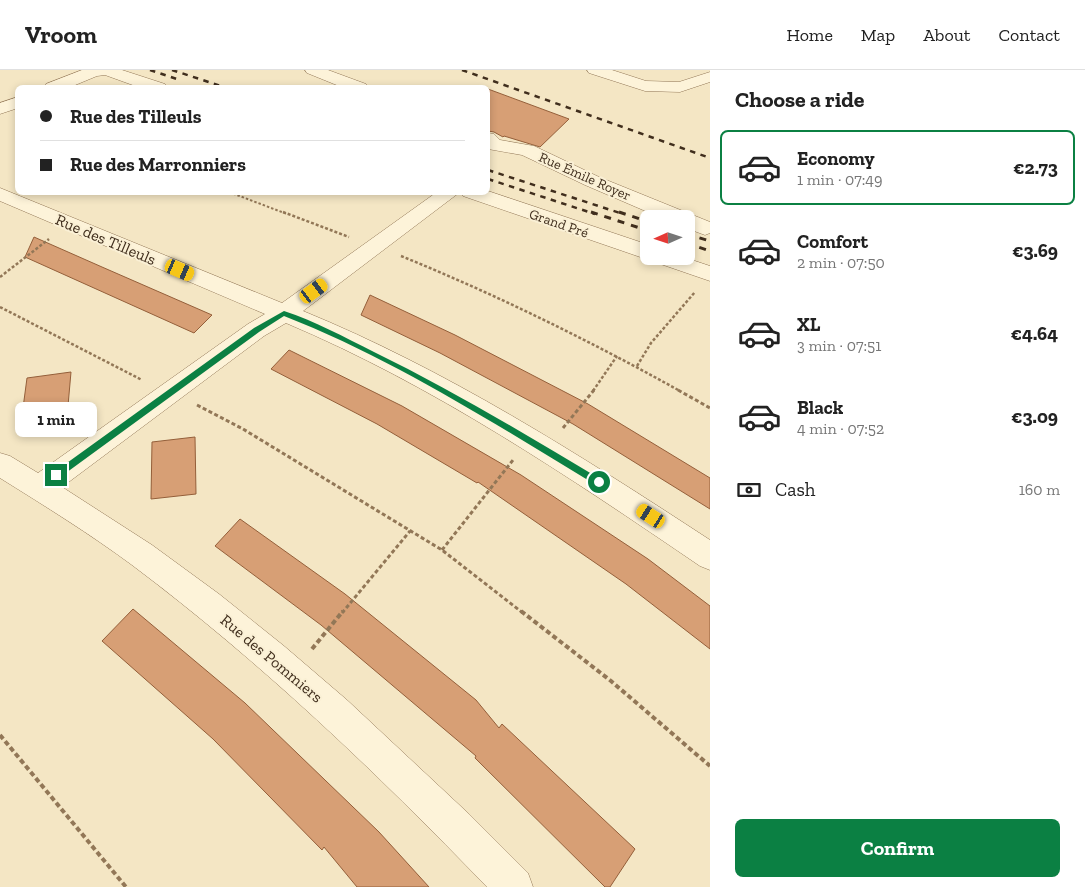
<!DOCTYPE html>
<meta charset="utf-8">
<style>
body{margin:0;font-family:"Zilla Slab",serif;background:#f2f2f2;color:#222;height:100vh;display:flex;flex-direction:column;font-size:19px;white-space:nowrap}
*{box-sizing:border-box;margin:0}
p{font-size:16px;color:#767676}
.icon{flex:none;width:28px;height:28px;fill:none;stroke:currentColor;stroke-width:2;stroke-linecap:round;stroke-linejoin:round}
.map{position:relative;flex:1;overflow:hidden}
.panel{display:flex;flex-direction:column;background:#fff;width:375px}
.panel>*{flex:none}
.hud{position:absolute;left:15px;top:15px;width:475px;height:110px;border-radius:8px;box-shadow:0 2px 8px #0003;display:grid;align-content:center;height:110px;padding:0 25px;background:#fff}
.needle{width:32px;rotate:267deg}
.tools{position:absolute;left:640px;top:140px;display:grid;gap:10px}
.tools a{display:grid;place-items:center;width:55px;height:55px;border-radius:8px;background:#fff;box-shadow:0 2px 8px #0003;font-size:25px}
.end{position:absolute;width:22px;height:22px;margin:-11px;border:6px solid #0b8043;background:#fff;box-shadow:0 0 0 2px #fff}
.from{border-radius:50%}
.bubble{position:absolute;height:35px;border-radius:8px;background:#fff;box-shadow:0 2px 8px #0003;font-size:16px;font-weight:700;line-height:35px;text-align:center}
.car{position:absolute;width:15px;height:30px;margin:-15px -8px;border-radius:6px;box-shadow:0 0 4px 1px #0007;background:linear-gradient(#f5c518 24%,#345 0 40%,#f5c518 0 76%,#345 0 86%,#f5c518 0)}
.hud b{display:flex;align-items:center;gap:18px;height:48px;font-size:19px}
.hud b+b{border-top:1px solid #e0e0e0}
.hud i{width:12px;height:12px;background:#222}
ul{padding:0;list-style:none}
li{display:flex;align-items:center;gap:15px;height:75px;margin:0 10px 8px;padding:0 15px;border:2px solid transparent;border-radius:8px}
li div{flex:1}
li b{display:block;font-size:19px}
li em{font-style:normal;font-weight:700}
li.selected{border-color:#0b8043}
li>.icon{width:45px;height:45px;stroke-width:1.5}
h2{padding:0 25px;font-size:22px;line-height:60px}
.pay{display:flex;align-items:center;gap:12px;height:55px;padding:0 25px;font-size:19px}
.pay p{margin-inline-start:auto}
.action{display:flex;gap:10px;margin-top:auto;padding:10px 25px}
.action a{flex:1;height:58px;border-radius:8px;background:#0b8043;color:#fff;font-size:20px;font-weight:700;line-height:58px;text-align:center}
header{display:flex;align-items:center;gap:30px;box-sizing:border-box;height:70px;padding:0 25px;background:#fff;border-bottom:1px solid #e0e0e0}
header strong{font-size:24px}
nav{display:flex;gap:28px;margin-inline-start:auto;font-size:18px}
main{display:flex;flex:1;min-height:0}
.map>svg:first-child{display:block}
</style>
<header>
<strong>Vroom</strong>
<nav><a>Home</a><a>Map</a><a>About</a><a>Contact</a></nav>
</header>
<main>
<div class="map">
<svg width="710" height="817" viewBox="0 0 710 817">
<rect width="100%" height="100%" fill="#f4e6c4"/>
<path fill="#d79f75" stroke="#945f3a" d="M488,19L569,49L540,77L504,66L503,67L494,62L488,61Z
M34,167L102,197L212,245L194,263L25,187Z
M370,225L455,265L588,334L710,408V439L573,354L440,283L361,245Z
M289,280L402,336L521,405L648,489L710,536V579L626,514L478,412L477,413L377,354L271,299Z
M71,302L67,347L21,353L27,308Z
M195,367L196,424L151,429L152,372Z
M240,449L345,524L476,630L499,658L502,654L635,779L610,817H605L475,688L476,686L321,555L215,476Z
M133,539L245,633L379,762L429,817H357L324,777L322,780L213,669L102,571Z"/>
<g fill="none" stroke-linecap="round" stroke-linejoin="round">
<g stroke="#927757" stroke-width="1">
<path id="minor" d="M82,0H122L165,14L167,18H141L105,5L97,6L68,18H44L46,14Z
M305,0H328L366,14L368,18H344L307,3Z
M587,0H612L646,11L679,12L710,2V12L680,22L645,21L589,3Z
M18,27V38L0,44V33Z
M488,63L494,64L500,70L534,76L599,107L710,152V163L705,165L686,158V149H664L585,115L522,85L488,79Z
M0,118L282,233L437,122H460L303,241C447,300 580,385 710,470V500L700,496C568,406 433,315 286,253L264,266L62,417L152,475L219,524L284,576L347,630L469,744L528,803L533,817H487C376,702 261,592 132,495C90,464 45,436 0,408V383L10,386L38,403L248,254L265,244L0,131Z
M488,121L649,175V186H680L710,196V211L463,126L461,122Z"/>
</g>
<path stroke="#927757" stroke-width="2" stroke-dasharray="2.5 2" stroke-linecap="butt" d="M229,122L287,144"/>
<path stroke="#927757" stroke-width="2.5" stroke-dasharray="3 2" stroke-linecap="butt" d="M283,142L349,167
M401,186C497,225 590,271 680,321
M0,207L49,169
M0,237L142,310
M637,296L651,273L695,222
M593,321L617,286"/>
<path stroke="#927757" stroke-width="3" stroke-dasharray="4 2.5" stroke-linecap="butt" d="M678,320L710,338
M197,335L243,359L442,480L523,543
M563,358L594,320
M442,480L513,390
M342,543L410,461"/>
<path stroke="#927757" stroke-width="4" stroke-dasharray="5 3" stroke-linecap="butt" d="M521,541L611,611L710,696
M312,579L343,541
M0,665L126,817"/>
<use href="#minor" fill="#fdf3d9" fill-rule="evenodd"/>
<path stroke="#402e1d" stroke-width="2.5" stroke-dasharray="5.5 5.5" stroke-linecap="butt" d="M150,0L180,10
M172,0L227,18
M462,0L710,88
M488,100L623,144
M488,109L595,144"/>
<path stroke="#402e1d" stroke-width="3" stroke-dasharray="7 7" stroke-linecap="butt" d="M591,142L649,161
M619,142L649,152
M686,164L710,171
M686,173L710,181"/>
</g>
<path fill="#0b8043" d="M284,241C315,251 344,267 374,282C452,320 527,365 602,410V415H596C495,354 394,289 284,246L259,262L59,408H53V403L254,258Z"/>
<g text-anchor="middle" stroke-width="4" stroke-linejoin="round" paint-order="stroke">
<g font-size="14" fill="#402e1d" stroke="#faf0d5">
<text transform="translate(585 106) rotate(24)" y="5">Rue Émile Royer</text>
<text transform="translate(559 153) rotate(19)" y="5">Grand Pré</text>
</g>
<g font-size="16" fill="#402e1d" stroke="#faf0d5">
<text transform="translate(106 169) rotate(23)" y="6">Rue des Tilleuls</text>
<text transform="translate(272 588) rotate(40)" y="6">Rue des Pommiers</text>
</g>
</g>
</svg>
<div class="tools">
<a><svg class="needle" viewBox="-14 -14 28 28"><path d="M0-13l5 13h-10z" fill="#e53935"/><path d="M0 13l5-13h-10z" fill="#767676"/></svg></a>
</div>
<i class="end from" style="left:599px;top:412px"></i>
<i class="end" style="left:56px;top:405px"></i>
<div class="bubble" style="left:15px;top:332px;width:82px">1 min</div>
<i class="car" style="left:180px;top:200px;rotate:113deg"></i>
<i class="car" style="left:314px;top:221px;rotate:54deg"></i>
<i class="car" style="left:651px;top:446px;rotate:303deg"></i>
<div class="hud">
<b><i class="from"></i>Rue des Tilleuls</b>
<b><i></i>Rue des Marronniers</b>
</div>
</div>
<section class="panel">
<h2>Choose a ride</h2>
<ul>
<li class="selected"><svg class="icon" aria-label="car" viewBox="0 0 24 24"><path d="M5 17H2v-5l4-1 3-4h7l3 4 3 1v5h-3M9 17h6M6 11h13"/><circle cx="7" cy="17" r="2"/><circle cx="17" cy="17" r="2"/></svg><div><b>Economy</b><p>1 min · 07:49</p></div><em>€2.73</em></li>
<li><svg class="icon" aria-label="car" viewBox="0 0 24 24"><path d="M5 17H2v-5l4-1 3-4h7l3 4 3 1v5h-3M9 17h6M6 11h13"/><circle cx="7" cy="17" r="2"/><circle cx="17" cy="17" r="2"/></svg><div><b>Comfort</b><p>2 min · 07:50</p></div><em>€3.69</em></li>
<li><svg class="icon" aria-label="car" viewBox="0 0 24 24"><path d="M5 17H2v-5l4-1 3-4h7l3 4 3 1v5h-3M9 17h6M6 11h13"/><circle cx="7" cy="17" r="2"/><circle cx="17" cy="17" r="2"/></svg><div><b>XL</b><p>3 min · 07:51</p></div><em>€4.64</em></li>
<li><svg class="icon" aria-label="car" viewBox="0 0 24 24"><path d="M5 17H2v-5l4-1 3-4h7l3 4 3 1v5h-3M9 17h6M6 11h13"/><circle cx="7" cy="17" r="2"/><circle cx="17" cy="17" r="2"/></svg><div><b>Black</b><p>4 min · 07:52</p></div><em>€3.09</em></li>
</ul>
<div class="pay"><svg class="icon" aria-label="cash" viewBox="0 0 24 24"><path d="M3 7h18v10H3z"/><circle cx="12" cy="12" r="2"/></svg>Cash<p>160 m</p></div>
<div class="action"><a>Confirm</a></div>
</section>
</main>
